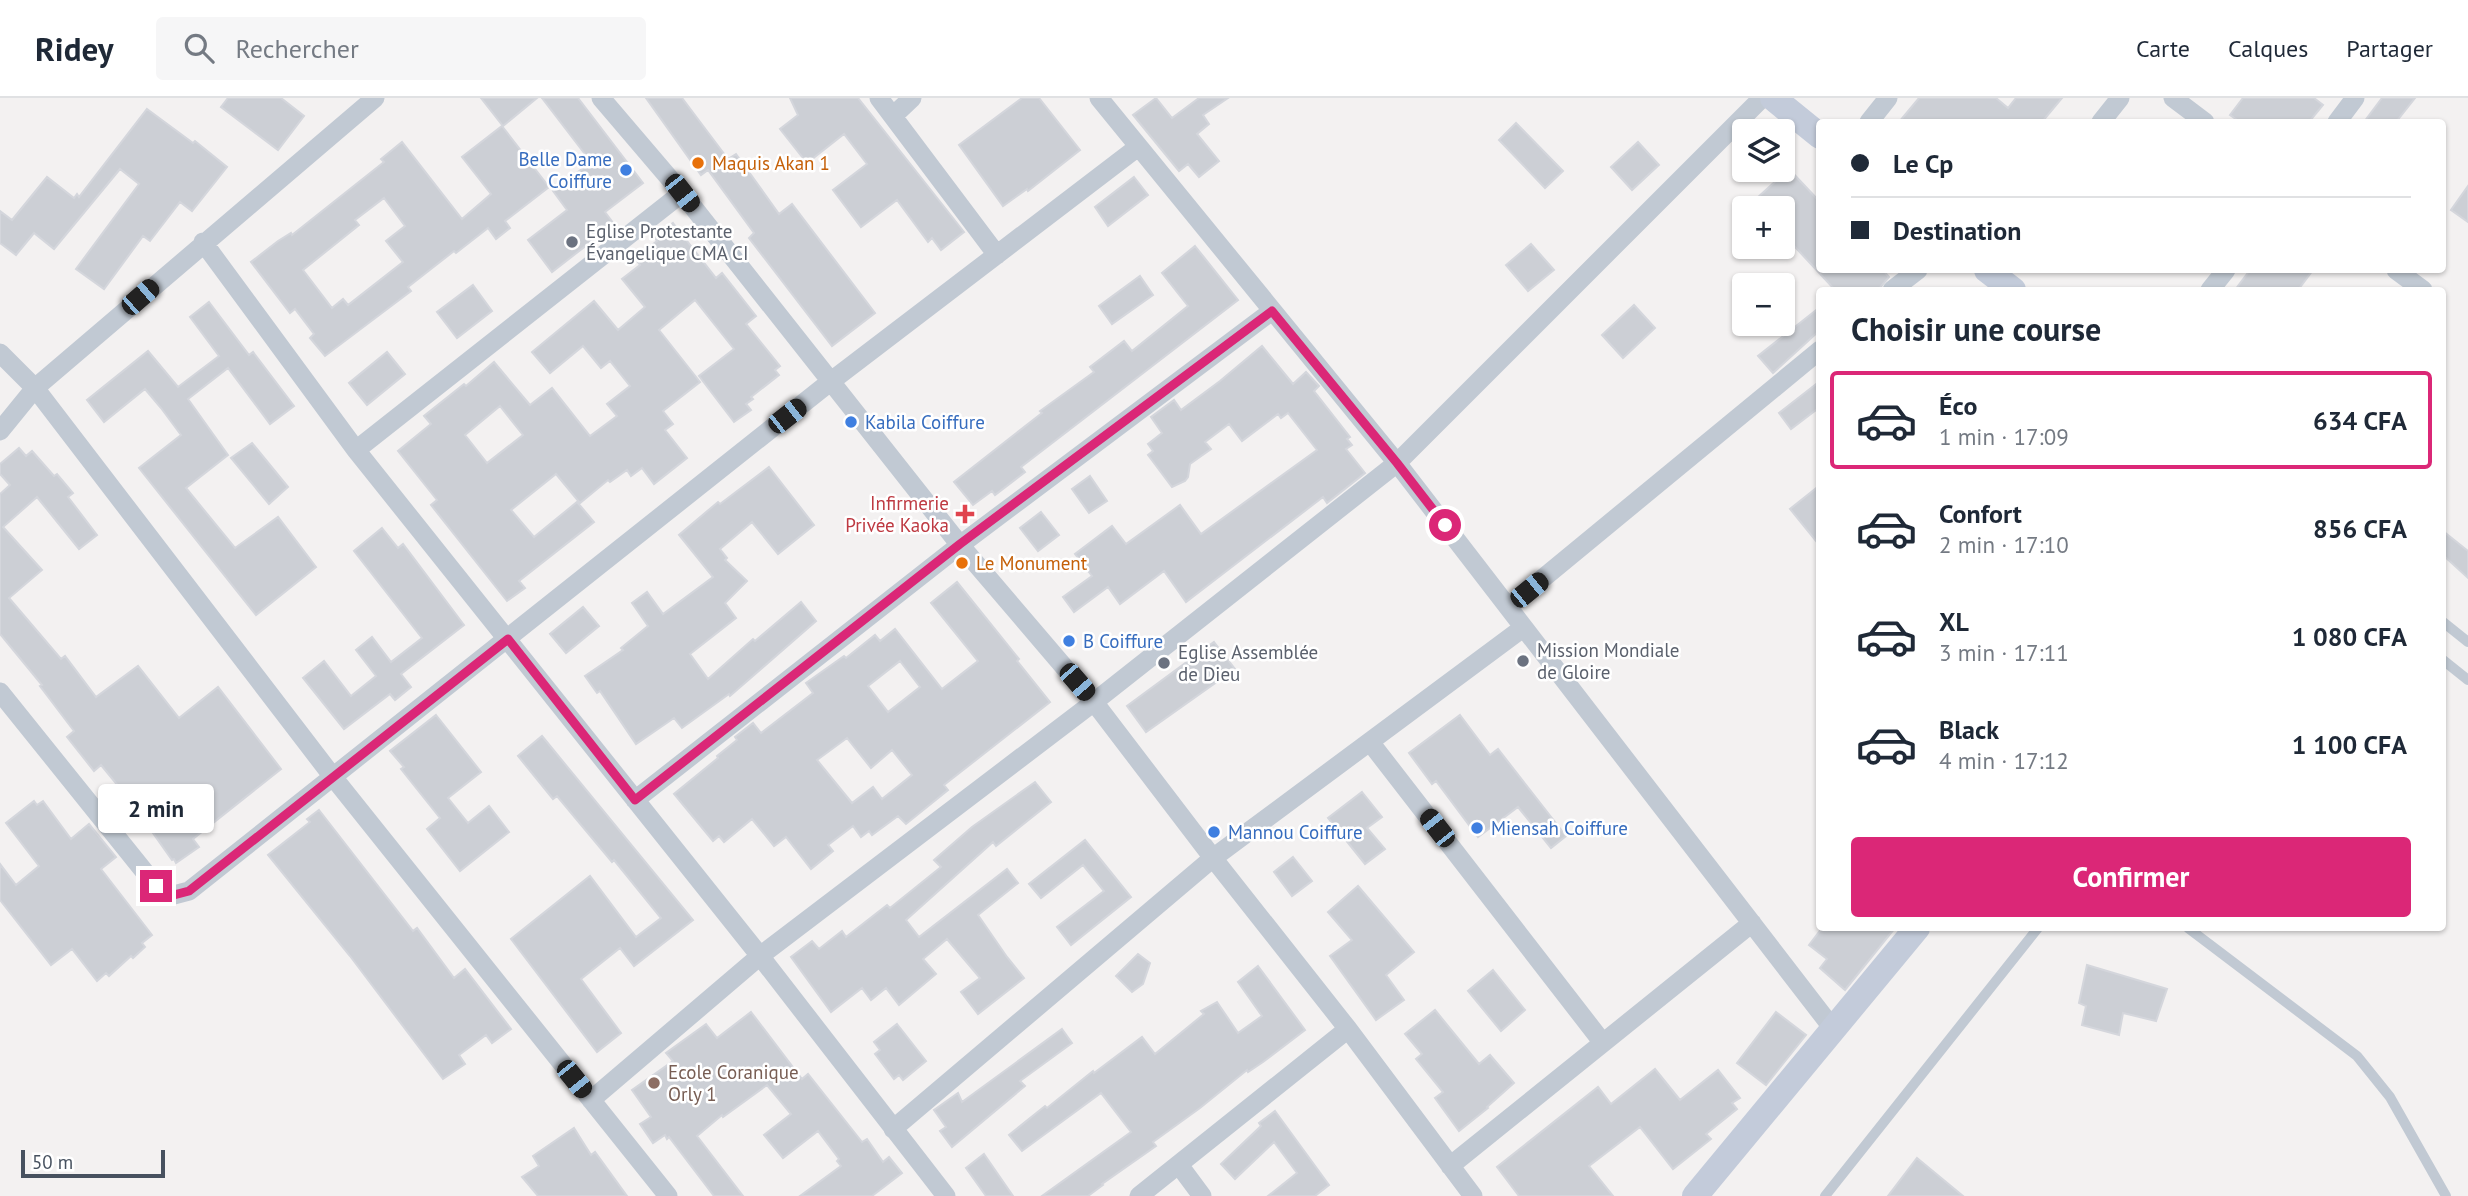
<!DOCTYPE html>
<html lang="fr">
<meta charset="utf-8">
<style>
body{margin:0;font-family:"PT Sans",sans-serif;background:#f6f6f7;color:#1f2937;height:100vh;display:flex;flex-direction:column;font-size:26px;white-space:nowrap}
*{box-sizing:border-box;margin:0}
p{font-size:23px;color:#747a83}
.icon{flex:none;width:38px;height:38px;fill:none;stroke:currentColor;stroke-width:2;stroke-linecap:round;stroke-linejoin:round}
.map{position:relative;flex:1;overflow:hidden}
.panel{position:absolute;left:1816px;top:189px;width:630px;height:644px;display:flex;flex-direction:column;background:#fff;border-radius:7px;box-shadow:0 2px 5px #0004}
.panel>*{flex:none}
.top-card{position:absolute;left:1816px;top:21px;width:630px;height:154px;border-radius:7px;box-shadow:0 2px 5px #0004;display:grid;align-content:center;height:154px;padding:0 35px;background:#fff}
.buttons{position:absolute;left:1732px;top:21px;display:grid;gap:14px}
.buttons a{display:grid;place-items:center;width:63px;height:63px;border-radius:7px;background:#fff;box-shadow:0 2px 5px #0004;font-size:35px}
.scale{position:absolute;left:21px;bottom:18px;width:144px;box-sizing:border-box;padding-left:7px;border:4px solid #47515f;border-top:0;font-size:19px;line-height:24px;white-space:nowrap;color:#47515f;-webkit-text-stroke:5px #fff;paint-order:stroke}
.end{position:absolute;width:32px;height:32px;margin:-16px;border:9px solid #db2777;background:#fff;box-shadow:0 0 0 4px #fff}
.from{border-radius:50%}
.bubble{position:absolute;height:49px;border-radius:7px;background:#fff;box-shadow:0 2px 5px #0004;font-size:23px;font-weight:700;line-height:49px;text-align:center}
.car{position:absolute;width:21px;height:42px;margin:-21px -10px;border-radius:9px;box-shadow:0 0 5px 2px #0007;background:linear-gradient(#222 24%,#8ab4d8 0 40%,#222 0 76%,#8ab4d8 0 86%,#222 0)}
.top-card b{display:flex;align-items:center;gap:24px;height:66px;font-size:26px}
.top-card b+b{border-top:2px solid #e0e1e3}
.top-card i{width:18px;height:18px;background:#1f2937}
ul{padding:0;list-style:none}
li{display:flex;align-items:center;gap:21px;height:98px;margin:0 14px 10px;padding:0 21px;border:4px solid transparent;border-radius:7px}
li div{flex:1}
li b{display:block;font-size:26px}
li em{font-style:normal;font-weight:700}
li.active{border-color:#db2777}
li>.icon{width:63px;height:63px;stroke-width:1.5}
h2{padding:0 35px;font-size:32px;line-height:84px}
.primary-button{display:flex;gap:14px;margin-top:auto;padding:14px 35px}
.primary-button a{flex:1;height:80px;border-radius:7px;background:#db2777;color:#fff;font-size:28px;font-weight:700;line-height:80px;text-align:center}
header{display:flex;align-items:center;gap:42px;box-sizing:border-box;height:98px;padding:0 35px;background:#fff;border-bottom:2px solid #e0e1e3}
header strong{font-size:33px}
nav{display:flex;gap:38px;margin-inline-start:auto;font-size:24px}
.search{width:490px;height:63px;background:#f6f6f7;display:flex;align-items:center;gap:18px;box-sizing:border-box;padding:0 24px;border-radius:7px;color:#747a83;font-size:26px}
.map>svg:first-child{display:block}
</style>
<header>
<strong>Ridey</strong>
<div class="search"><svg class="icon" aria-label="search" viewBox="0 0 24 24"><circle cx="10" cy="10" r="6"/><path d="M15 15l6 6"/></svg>Rechercher</div>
<nav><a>Carte</a><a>Calques</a><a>Partager</a></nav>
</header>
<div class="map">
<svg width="2468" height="1098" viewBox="0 0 2468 1098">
<rect width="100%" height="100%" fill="#f3f1f1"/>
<path fill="#cccfd5" stroke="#d4d6dc" stroke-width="2" fill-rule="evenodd" d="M228,0H281L304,18L278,52L221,9Z
M481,0H537L503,28Z
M542,0H578L643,85L605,114L614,126L552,174L528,142L567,112L553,93L591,64Z
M646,0H682L728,61L736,56L779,116L792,106L875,215L832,248L749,140L754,135L708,72L701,77Z
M790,0H858L964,134L941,152L932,140L928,144L897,102L861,129L833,92L867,66L844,36L807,65L780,31L798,17Z
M1022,0H1039L1080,52L1028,93L1027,91L1003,108L959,47Z
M1156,0L1172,20L1199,0H1228L1203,17L1209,26L1197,36L1219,63L1199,79L1188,66L1179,73L1133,17Z
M1919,0H1996L2008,10L2016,0H2062L2042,24H1899Z
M2243,0H2314L2323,7L2309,24H2240L2230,17Z
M2382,0H2415L2396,24H2364Z
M147,11L193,45L195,43L227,69L192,113L180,104L150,143L143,138L104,191L76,171L139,86L120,71L54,151L34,135L16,157L0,145V113L12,122L47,79L74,100L77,96L79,99Z
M1516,25L1563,73L1545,90L1499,42Z
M502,28L549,89L505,123L510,130L496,141L488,130L456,155L454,153L408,189L411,193L325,258L310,240L314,236L295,211L290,215L251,164L278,143L291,135L292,137L384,64L381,61L402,44L462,121L491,96L462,59ZM384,100L405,128L386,143L403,164L348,207L343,201L332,210L303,172L359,127L355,122Z
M1638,44L1659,67L1632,92L1611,69Z
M1789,71L1820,104V172H1883L1889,179L1878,192H1835L1783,136V110H1746Z
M1134,79L1148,97L1108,128L1095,109Z
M2468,88V124L2451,112Z
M673,125L716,180L722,175L756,218L746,226L780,268L775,272L779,277L751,299L753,301L746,306L751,312L734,324L699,278L734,251L695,202L659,232L700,284L663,313L673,326L665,332L687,360L654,386L642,370L631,378L627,372L610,384L608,382L580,405L556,376L511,412L534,439L577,404L594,424L519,483L525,490L507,503L431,407L437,402L398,353L431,326L424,318L464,286L466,288L494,264L530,307L552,290L590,338L617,318L607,306L630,288L610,263L601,270L583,248L550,275L532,254L594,203L618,232L645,209L622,181L640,167L635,160L657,143L654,139ZM500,308L523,337L487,365L465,337Z
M1531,146L1554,172L1528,193L1506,167Z
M1195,148L1238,202L1021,369L1025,374L995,397L992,393L973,407L954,384L1042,315L1040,313L1094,274L1090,269L1124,243L1132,253L1188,208L1162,175Z
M2250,172H2313L2298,192H2235Z
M1140,178L1153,197L1112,226L1099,208Z
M473,187L492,213L457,240L437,214Z
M209,204L249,257L253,254L294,308L270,326L228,270L188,301L228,357L186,390L235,450L278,419L316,469L256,517L139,370L181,337L161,310L145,291L104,324L87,302L148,253L178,289L219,258L190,219Z
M1634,207L1655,230L1623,260L1602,237Z
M1820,209V232L1773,275L1758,258Z
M1262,248L1293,286L1306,274L1319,288L1314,293L1350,339L1347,341L1352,347L1346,351L1365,375L1327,405L1323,399L1186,504L1164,473L1120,506L1108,489L1074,514L1063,499L1092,478L1075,456L1112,428L1126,446L1180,407L1201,436L1317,352L1288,315L1281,320L1278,316L1242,343L1229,326L1205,344L1211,351L1190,366L1188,379L1185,383L1172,389L1148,357L1153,353L1148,346L1162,335L1151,319L1174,302L1181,312L1220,283Z
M387,254L405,276L367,307L349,285Z
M1820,283V309L1791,331L1779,315Z
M252,345L288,389L269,406L231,360Z
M19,350L26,358L32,353L54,378L57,376L73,395L68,399L97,437L79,451L37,399L3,429L42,472L9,500L61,561L65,558L96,599L138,568L179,620L218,589L281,671L193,741L199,749L176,765L174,761L172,762L141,718L142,717L101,667L94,673L67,639L74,633L40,588L42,587L0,536V396L10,387L0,376V366Z
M769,369L814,427L778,456L752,424L720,451L727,460L725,462L747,483L725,505L736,520L690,556L708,581L753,541L755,543L801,504L816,523L730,598L729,596L682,630L674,620L636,646L600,593L597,595L585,578L623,552L621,550L648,528L632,505L647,494L663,516L713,479L679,437L718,404L720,406Z
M1090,378L1107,403L1089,415L1072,391Z
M1820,387V448L1790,411Z
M1041,414L1059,437L1038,453L1020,430Z
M382,430L398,450L403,446L464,527L401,576L411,589L395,602L390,596L344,631L303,580L324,563L351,598L376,578L356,552L372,539L391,564L422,540L354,453Z
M2443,433L2468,453V480L2443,457Z
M957,484L1019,561L1017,563L1050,604L944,687L948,692L906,726L898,718L872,737L869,733L861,739L853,728L828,747L833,753L811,771L786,739L774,748L752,721L724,744L719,738L713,743L674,696L718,660L717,658L737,642L735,639L753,625L761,635L813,595L806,585L844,558L846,560L875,537L880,543L895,531L942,591L978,563L931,505ZM900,563L920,589L888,614L868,588ZM847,640L871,670L892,652L912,677L882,701L873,689L852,705L817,662Z
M583,509L599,528L566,555L550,536Z
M1214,544L1235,571L1146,634L1127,608Z
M436,617L481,674L448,700L468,725L489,708L509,734L460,773L427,731L440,720L401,671L404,669L390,653Z
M1460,617L1490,657L1498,651L1566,738L1551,750L1518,709L1478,739L1436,683L1432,686L1409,655Z
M542,638L693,822L634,868L620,850L581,881L621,935L597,954L511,841L590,778L636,839L661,820L614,762L612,764L557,698L553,701L518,658Z
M1035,684L1051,704L996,748L993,744L906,822L919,839L1007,771L1018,785L978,817L1007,859L1024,880L978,916L961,894L980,880L947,841L923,861L936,876L899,907L886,890L871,902L862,890L831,914L791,859L812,843L819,851L842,833L846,839L887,807L890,810L941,769L934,762L972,729Z
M1362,694L1382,719L1367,730L1385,751L1365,766L1328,720Z
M34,703L37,707L43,703L71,741L89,726L116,759L101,771L152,837L142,845L145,849L133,860L131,858L109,878L106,875L97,883L72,851L51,867L0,802V766L16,787L39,768L6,725Z
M319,712L413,833L417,830L454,880L465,871L511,931L492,945L486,937L459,957L465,966L443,981L350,858L268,757L310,724L307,721Z
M1085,742L1131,799L1071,847L1057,829L1104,793L1083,767L1041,800L1029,786Z
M1293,759L1312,783L1292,798L1274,774Z
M1358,788L1414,854L1386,877L1404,902L1376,922L1330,858L1352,842L1328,814Z
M1822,830H1895L1845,892L1820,870L1827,861L1809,847Z
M1138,856L1150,865L1143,886L1132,894L1116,878Z
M2087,867L2167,891L2156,923L2123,915L2119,937L2082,927L2086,908L2079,905Z
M1258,868L1305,932L1263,964L1248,974L1247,972L1200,1010L1153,1044L1156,1048L1102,1086L1103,1087L1088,1098H1042L1131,1034L1101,995L1022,1053L1009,1037L1045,1008L1047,1010L1093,973L1094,975L1142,939L1155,956L1204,916L1201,913L1217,904L1238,935L1262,918L1238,884Z
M1493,872L1525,912L1501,933L1468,893Z
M1435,912L1479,966L1490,957L1514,985L1487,1009L1488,1010L1459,1033L1435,1000L1443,994L1416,961L1422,956L1405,936Z
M751,914L802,981L808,976L862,1044L867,1041L883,1064L889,1059L902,1075L872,1098H800L841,1068L837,1063L839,1061L818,1033L783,1060L764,1037L791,1016L767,987L723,1019L722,1017L697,1038L743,1098H714L669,1039L667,1041L665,1037L653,1045L640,1026L651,1019L632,992L673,963L666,955L706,926L717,940Z
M1776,914L1806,937L1766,987L1737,965Z
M897,926L926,963L903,982L899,977L894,981L875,956L880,952L874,944Z
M1062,931L1072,945L1020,983L1025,988L952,1049L940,1033L946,1029L934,1012L958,995L962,1004Z
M1655,971L1680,1002L1718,972L1740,1000L1732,1005L1737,1011L1706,1036L1711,1041L1673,1071L1640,1029L1589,1068L1613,1098H1519L1497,1069L1598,989L1611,1006Z
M1275,1013L1329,1087L1315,1098H1268L1297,1075L1274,1044L1235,1081L1221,1066L1261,1028L1259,1025Z
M574,1030L591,1057L595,1054L627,1098H538L522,1079L539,1068L533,1058Z
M984,1056L1013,1098H986L966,1070Z
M1917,1060L1963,1098H1888Z"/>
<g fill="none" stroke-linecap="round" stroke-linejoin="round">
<path stroke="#c1c9d3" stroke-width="10" d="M2443,524L2468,544
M2443,562L2468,582
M2188,830L2357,958L2390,999L2446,1098
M1825,1098L2038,830"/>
<path stroke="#c1c9d3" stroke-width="19" d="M601,0L682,95L960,447L1094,604L1213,760L1348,931L1473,1098
M879,0L997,157
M1099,0L1397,365L1834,932
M2173,0L2205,24
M893,18L912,0
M1869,24L1888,0
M2101,24L2120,0
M2337,24L2355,0
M203,144L356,352L760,858L946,1098
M2396,172L2423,192
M1892,192L1918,172
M2210,192L2226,172
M0,255L35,290L333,679L668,1098
M0,333L35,290L375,0
M356,352L682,95
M1508,509L1820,252
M0,594L156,788L170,798L189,793L830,284L1138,49
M1370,644L1603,945
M635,702L960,447L1272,213
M591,1002L760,858L1094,604L1397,365L1762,0
M893,1031L1213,760L1523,530
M1179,1067L1202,1098
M1450,1068L1752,825
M1139,1098L1348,931"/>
<path stroke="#c3cbda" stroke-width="26" d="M1773,0L1820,38
M1987,172L2013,192
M1695,1098L1917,830"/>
</g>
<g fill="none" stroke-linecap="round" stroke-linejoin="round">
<path stroke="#db2777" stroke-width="9" d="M156,788L170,798L189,793L508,541L635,702L960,446L1272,213L1397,365L1445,427"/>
</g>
<g fill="#e8710a" stroke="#fff" stroke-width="2.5">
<circle cx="698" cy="65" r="7"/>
<circle cx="962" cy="465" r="7"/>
</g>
<g fill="#3f7fe0" stroke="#fff" stroke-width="2.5">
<circle cx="626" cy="72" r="7"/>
<circle cx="851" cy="324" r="7"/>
<circle cx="1069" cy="543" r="7"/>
<circle cx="1477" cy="730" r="7"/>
<circle cx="1214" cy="734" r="7"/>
</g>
<g fill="#6b7280" stroke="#fff" stroke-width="2.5">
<circle cx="572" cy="144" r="7"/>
<circle cx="1523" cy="563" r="7"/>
<circle cx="1164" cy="565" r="7"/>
</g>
<path fill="#e0444e" stroke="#fff" stroke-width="2.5" d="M961.5 405.5h7v7h7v7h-7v7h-7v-7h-7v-7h7z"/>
<circle fill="#8d6e63" stroke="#fff" stroke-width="2.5" cx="654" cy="985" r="7"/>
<g text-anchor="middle" stroke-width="5" stroke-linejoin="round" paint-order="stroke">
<g font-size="19" fill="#366cbe" stroke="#fff" text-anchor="start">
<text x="612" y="68" text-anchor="end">Belle Dame<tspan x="612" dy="22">Coiffure</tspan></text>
<text x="865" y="331">Kabila Coiffure</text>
<text x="1083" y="550">B Coiffure</text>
<text x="1491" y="737">Miensah Coiffure</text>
<text x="1228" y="741">Mannou Coiffure</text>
</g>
<g font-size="19" fill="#c56008" stroke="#fff" text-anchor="start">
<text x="712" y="72">Maquis Akan 1</text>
<text x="976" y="472">Le Monument</text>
</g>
<g font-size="19" fill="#5b616d" stroke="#fff" text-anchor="start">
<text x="586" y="140">Eglise Protestante<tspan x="586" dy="22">Évangelique CMA CI</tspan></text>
<text x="1537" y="559">Mission Mondiale<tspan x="1537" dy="22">de Gloire</tspan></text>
<text x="1178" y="561">Eglise Assemblée<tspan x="1178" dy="22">de Dieu</tspan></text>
</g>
<g font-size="19" fill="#be3a42" stroke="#fff" text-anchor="end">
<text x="949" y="412">Infirmerie<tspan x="949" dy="22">Privée Kaoka</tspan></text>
</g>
<g font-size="19" fill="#785e54" stroke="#fff" text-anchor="start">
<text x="668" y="981">Ecole Coranique<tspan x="668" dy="22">Orly 1</tspan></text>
</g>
</g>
</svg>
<div class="buttons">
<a><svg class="icon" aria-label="layers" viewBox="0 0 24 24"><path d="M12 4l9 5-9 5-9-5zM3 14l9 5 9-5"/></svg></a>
<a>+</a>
<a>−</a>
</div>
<div class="scale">50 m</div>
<i class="end from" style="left:1445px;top:427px"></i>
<i class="end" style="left:156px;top:788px"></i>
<div class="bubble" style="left:98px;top:686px;width:116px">2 min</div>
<i class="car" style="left:682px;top:95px;rotate:142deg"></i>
<i class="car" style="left:140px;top:199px;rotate:49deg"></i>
<i class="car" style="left:787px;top:318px;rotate:52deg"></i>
<i class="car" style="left:1529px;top:492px;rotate:51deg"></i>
<i class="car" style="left:1077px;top:584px;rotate:139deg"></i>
<i class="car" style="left:1437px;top:730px;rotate:322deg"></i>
<i class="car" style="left:574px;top:981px;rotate:141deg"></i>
<div class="top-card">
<b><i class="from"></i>Le Cp</b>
<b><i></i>Destination</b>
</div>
<section class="panel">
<h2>Choisir une course</h2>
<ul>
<li class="active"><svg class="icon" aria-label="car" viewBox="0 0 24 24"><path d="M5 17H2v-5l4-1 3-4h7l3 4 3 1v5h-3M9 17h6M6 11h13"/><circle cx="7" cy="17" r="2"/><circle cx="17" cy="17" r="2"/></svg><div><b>Éco</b><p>1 min · 17:09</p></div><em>634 CFA</em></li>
<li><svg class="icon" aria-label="car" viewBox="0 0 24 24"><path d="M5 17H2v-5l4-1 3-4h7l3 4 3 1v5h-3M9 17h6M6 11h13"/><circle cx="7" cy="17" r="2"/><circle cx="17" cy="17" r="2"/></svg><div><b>Confort</b><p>2 min · 17:10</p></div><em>856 CFA</em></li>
<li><svg class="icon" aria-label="car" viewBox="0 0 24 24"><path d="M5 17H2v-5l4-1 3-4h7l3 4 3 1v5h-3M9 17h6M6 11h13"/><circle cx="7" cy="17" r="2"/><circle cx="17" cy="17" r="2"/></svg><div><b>XL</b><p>3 min · 17:11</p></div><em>1 080 CFA</em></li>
<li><svg class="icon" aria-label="car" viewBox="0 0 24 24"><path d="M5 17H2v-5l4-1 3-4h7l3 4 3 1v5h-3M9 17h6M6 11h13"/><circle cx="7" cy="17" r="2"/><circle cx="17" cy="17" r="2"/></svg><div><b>Black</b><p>4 min · 17:12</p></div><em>1 100 CFA</em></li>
</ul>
<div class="primary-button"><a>Confirmer</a></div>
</section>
</div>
